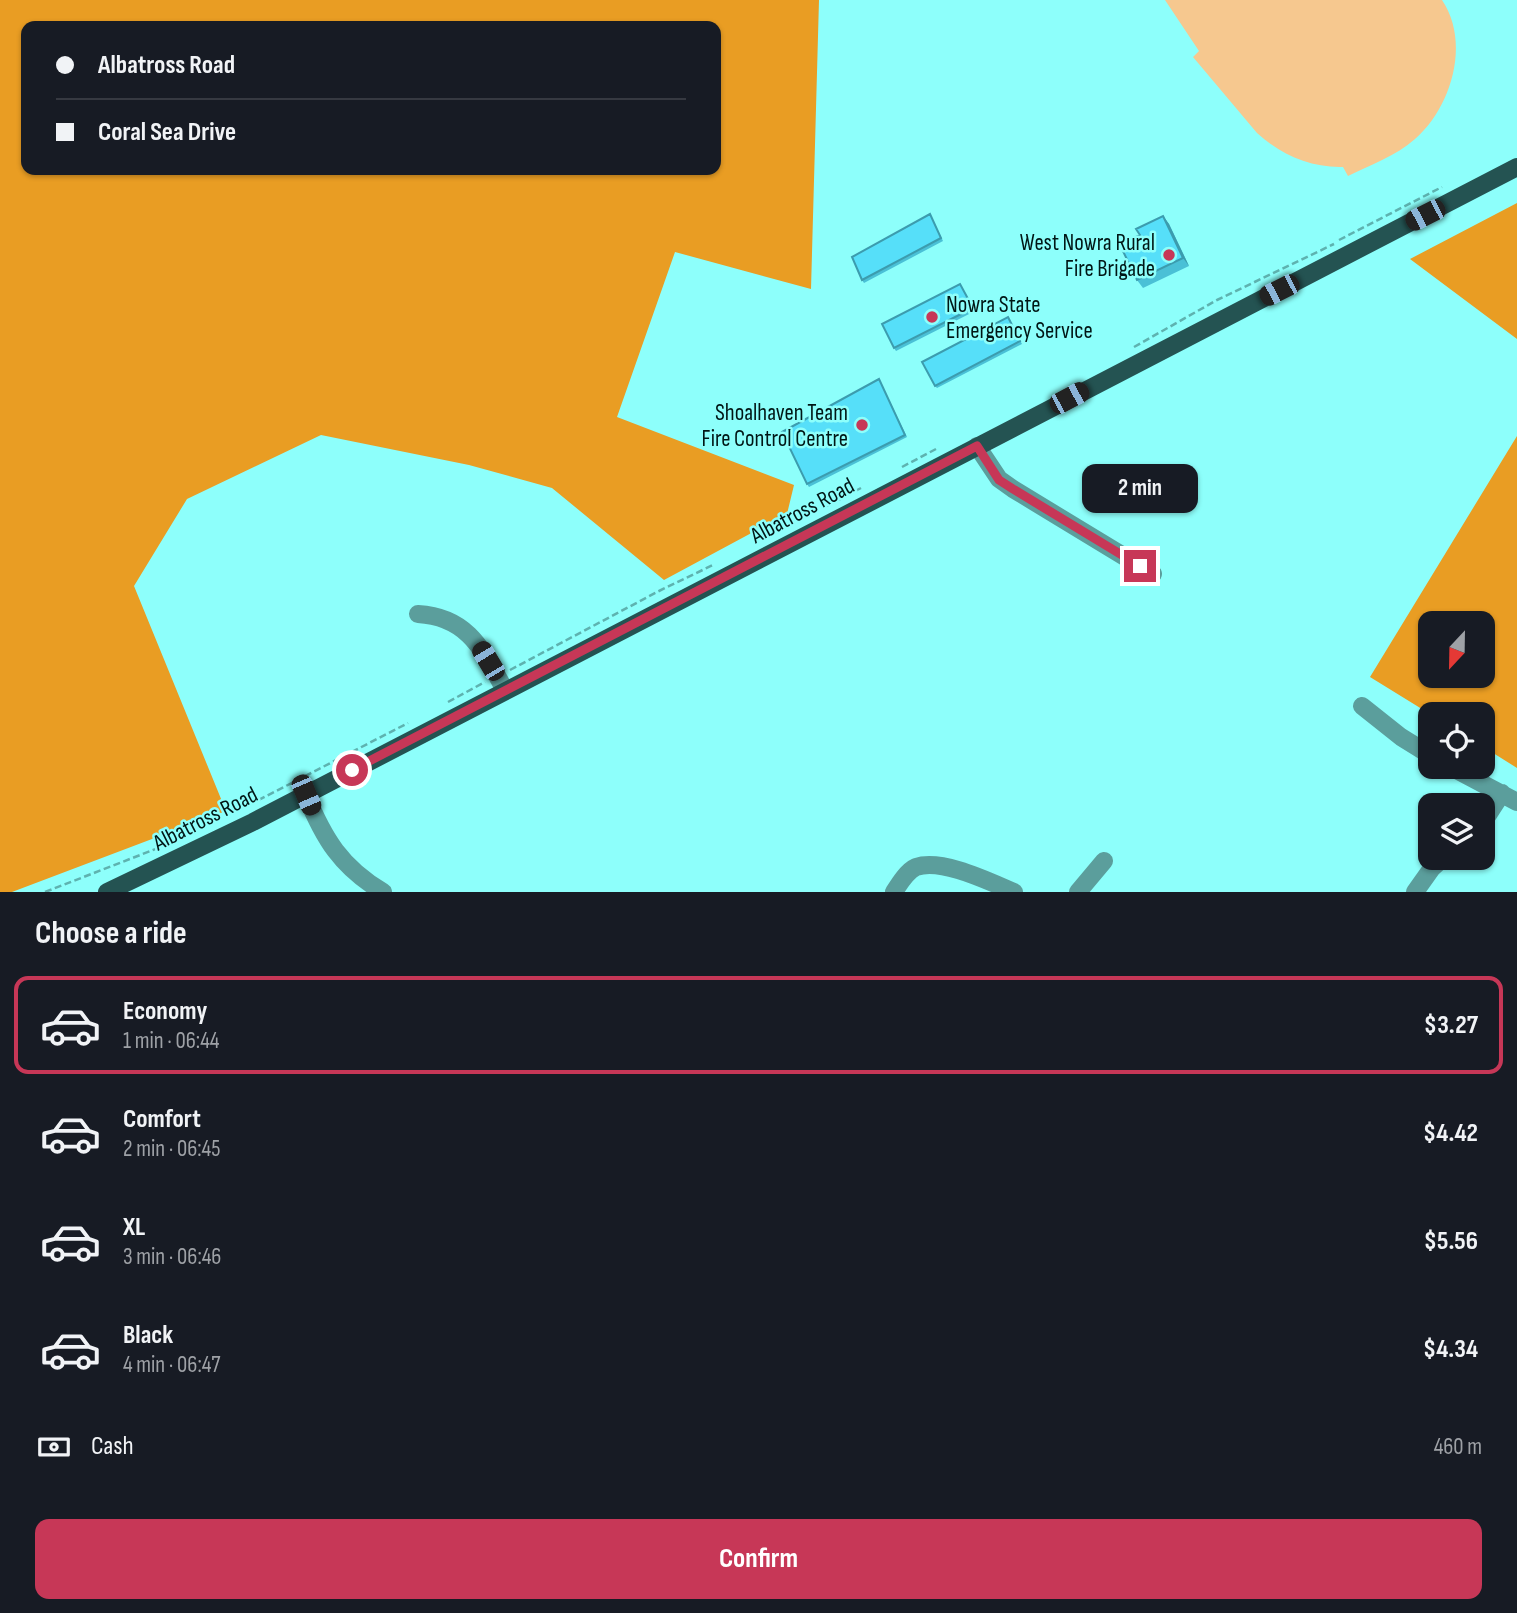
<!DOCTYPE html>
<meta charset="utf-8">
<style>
body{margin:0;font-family:"Sofia Sans Condensed",sans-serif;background:#20242c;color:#f1f3f6;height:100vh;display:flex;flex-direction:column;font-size:26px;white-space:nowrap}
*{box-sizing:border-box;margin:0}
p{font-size:23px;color:#9ea1a6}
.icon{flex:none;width:38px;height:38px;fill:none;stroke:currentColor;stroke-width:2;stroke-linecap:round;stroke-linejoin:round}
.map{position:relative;height:892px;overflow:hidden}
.drawer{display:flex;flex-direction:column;background:#171b24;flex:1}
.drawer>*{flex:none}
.top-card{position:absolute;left:21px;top:21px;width:700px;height:154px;border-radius:14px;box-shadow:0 2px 5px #0004;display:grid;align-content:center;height:154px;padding:0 35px;background:#171b24}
.needle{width:46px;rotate:202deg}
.tools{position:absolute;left:1418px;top:611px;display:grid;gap:14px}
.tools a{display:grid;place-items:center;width:77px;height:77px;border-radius:14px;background:#171b24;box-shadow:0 2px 5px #0004;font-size:35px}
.end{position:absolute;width:32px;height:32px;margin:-16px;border:9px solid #c73757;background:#fff;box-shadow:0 0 0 4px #fff}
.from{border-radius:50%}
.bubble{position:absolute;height:49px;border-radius:14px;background:#171b24;box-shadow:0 2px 5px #0004;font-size:23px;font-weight:700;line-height:49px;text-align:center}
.car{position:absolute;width:21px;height:42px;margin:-21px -10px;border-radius:9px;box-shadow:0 0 5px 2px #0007;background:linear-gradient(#222 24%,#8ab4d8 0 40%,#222 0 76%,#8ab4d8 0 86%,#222 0)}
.top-card b{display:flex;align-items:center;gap:24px;height:66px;font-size:26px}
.top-card b+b{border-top:2px solid #363941}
.top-card i{width:18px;height:18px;background:#f1f3f6}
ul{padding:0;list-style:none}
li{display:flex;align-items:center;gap:21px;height:98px;margin:0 14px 10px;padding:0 21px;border:4px solid transparent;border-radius:14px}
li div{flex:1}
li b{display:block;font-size:26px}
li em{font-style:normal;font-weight:700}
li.current{border-color:#c73757}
li>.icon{width:63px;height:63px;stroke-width:1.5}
h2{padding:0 35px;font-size:32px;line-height:84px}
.pay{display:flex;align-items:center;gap:18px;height:77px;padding:0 35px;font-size:26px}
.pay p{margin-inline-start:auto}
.cta{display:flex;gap:14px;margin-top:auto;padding:14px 35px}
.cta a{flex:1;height:80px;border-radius:14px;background:#c73757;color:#fff;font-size:28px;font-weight:700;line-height:80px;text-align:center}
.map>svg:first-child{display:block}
</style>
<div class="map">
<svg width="1517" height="892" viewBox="0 0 1517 892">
<rect width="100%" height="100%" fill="#8dfffb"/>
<path fill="#f6c88f" d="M1165,0H1442C1471,43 1451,108 1415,139C1396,156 1370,165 1348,176L1343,167C1311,168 1281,155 1257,133L1193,57L1199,51Z"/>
<path fill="#e99d23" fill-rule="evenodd" d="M0,0H819L811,289L675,252L617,417L794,485L787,514L664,580L552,488L469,465L321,435L187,499L134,586L226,811L12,892H0ZM716,26V170H26V26Z
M1517,203V339L1410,259Z
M1517,436V768L1482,746V714H1430L1370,677ZM1482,623V676H1430V623Z"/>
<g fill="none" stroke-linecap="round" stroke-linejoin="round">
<path stroke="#5eb2af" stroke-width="2.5" stroke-dasharray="7 3.5" stroke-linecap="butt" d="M1339,240L1442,187
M1134,347L1217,300L1334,244
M902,467L936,449
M827,506L861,488
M510,670L659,591L715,564
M448,702L485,682
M249,805L408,723
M45,892L171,843"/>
<path stroke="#5b9e9c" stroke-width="18" d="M977,446L999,479L1013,489L1153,574
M418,614C469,617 483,651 505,690
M1362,706L1401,737L1430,755
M1449,766L1517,802
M306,795C324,839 341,867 383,892
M1482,824L1502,793
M894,892C899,884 907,871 916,867C942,858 990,882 1014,892
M1078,892L1104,861
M1415,892L1432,868L1443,858"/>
<path stroke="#245352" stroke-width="18" d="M107,892L253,822L1517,167"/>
</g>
<path fill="#4ac0d6" d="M930,214L943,241L864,283L862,280Z
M1163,216L1169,224L1189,266L1143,288L1137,280L1140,235Z
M962,287L975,311L896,351L894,348Z
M1010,320L1022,344L937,388L935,386Z
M879,379L907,437L809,487L807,484Z"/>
<path fill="#3c9cae" d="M1163,216L1169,224L1189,266L1183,258Z"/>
<path fill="#56dff9" stroke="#3c9cae" stroke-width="2" d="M930,214L941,238L862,280L852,257Z
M1163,216L1183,258L1137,280L1120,245L1140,235L1136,229Z
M960,284L973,308L894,348L882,324Z
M1008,317L1020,341L935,386L922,362Z
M879,379L905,435L807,484L782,432Z"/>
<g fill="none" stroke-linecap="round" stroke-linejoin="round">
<path stroke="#c73757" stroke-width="9" d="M352,770L977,446L999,480L1013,489L1140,566"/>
</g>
<g fill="#c73757" stroke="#8dfffb" stroke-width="2.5">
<circle cx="1169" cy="255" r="7"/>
<circle cx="932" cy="317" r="7"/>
<circle cx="862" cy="425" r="7"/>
</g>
<g text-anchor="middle" stroke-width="5" stroke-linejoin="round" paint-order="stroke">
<g font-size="23" fill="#001615" stroke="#8dfffb" text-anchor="end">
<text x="1155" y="250">West Nowra Rural<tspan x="1155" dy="26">Fire Brigade</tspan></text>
<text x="946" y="312" text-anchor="start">Nowra State<tspan x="946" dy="26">Emergency Service</tspan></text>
<text x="848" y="420">Shoalhaven Team<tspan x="848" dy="26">Fire Control Centre</tspan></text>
</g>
<g font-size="23" fill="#001615" stroke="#8dfffb">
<text transform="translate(802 510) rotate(-28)" y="8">Albatross Road</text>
<text transform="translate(205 818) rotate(-27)" y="8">Albatross Road</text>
</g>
</g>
</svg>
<div class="tools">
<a><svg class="needle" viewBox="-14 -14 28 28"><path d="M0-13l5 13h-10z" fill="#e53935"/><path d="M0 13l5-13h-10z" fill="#9ea1a6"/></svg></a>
<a><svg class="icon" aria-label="locate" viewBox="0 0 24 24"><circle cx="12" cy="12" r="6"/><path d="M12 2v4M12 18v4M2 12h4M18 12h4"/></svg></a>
<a><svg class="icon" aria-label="layers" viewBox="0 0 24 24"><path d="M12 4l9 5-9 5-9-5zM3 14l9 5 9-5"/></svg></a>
</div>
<i class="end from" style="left:352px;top:770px"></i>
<i class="end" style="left:1140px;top:566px"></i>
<div class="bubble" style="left:1082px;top:464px;width:116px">2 min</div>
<i class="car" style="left:1425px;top:215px;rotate:243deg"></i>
<i class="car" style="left:1279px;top:290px;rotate:243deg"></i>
<i class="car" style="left:1069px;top:398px;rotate:62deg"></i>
<i class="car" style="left:488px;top:661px;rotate:329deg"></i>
<i class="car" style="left:306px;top:795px;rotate:157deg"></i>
<div class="top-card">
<b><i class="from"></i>Albatross Road</b>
<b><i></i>Coral Sea Drive</b>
</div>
</div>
<section class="drawer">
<h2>Choose a ride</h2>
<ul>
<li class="current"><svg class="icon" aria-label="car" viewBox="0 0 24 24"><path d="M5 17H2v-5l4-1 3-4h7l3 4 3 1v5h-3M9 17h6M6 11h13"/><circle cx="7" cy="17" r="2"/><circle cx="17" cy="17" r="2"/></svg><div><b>Economy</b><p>1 min · 06:44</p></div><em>$3.27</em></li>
<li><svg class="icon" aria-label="car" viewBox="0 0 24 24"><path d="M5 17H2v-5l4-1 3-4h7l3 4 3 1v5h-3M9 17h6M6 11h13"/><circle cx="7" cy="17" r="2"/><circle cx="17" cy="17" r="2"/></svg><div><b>Comfort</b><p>2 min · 06:45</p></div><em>$4.42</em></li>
<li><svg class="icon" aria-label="car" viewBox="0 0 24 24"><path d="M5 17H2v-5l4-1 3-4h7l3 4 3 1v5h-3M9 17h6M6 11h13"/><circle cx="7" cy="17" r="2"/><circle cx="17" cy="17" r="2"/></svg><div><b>XL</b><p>3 min · 06:46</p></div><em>$5.56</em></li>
<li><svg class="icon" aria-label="car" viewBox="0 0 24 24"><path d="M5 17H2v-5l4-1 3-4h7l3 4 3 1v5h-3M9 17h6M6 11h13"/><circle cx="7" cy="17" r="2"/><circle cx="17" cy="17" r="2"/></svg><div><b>Black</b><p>4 min · 06:47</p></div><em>$4.34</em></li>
</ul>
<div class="pay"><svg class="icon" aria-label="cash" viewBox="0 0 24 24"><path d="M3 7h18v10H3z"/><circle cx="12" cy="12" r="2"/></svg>Cash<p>460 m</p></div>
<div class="cta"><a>Confirm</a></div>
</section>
